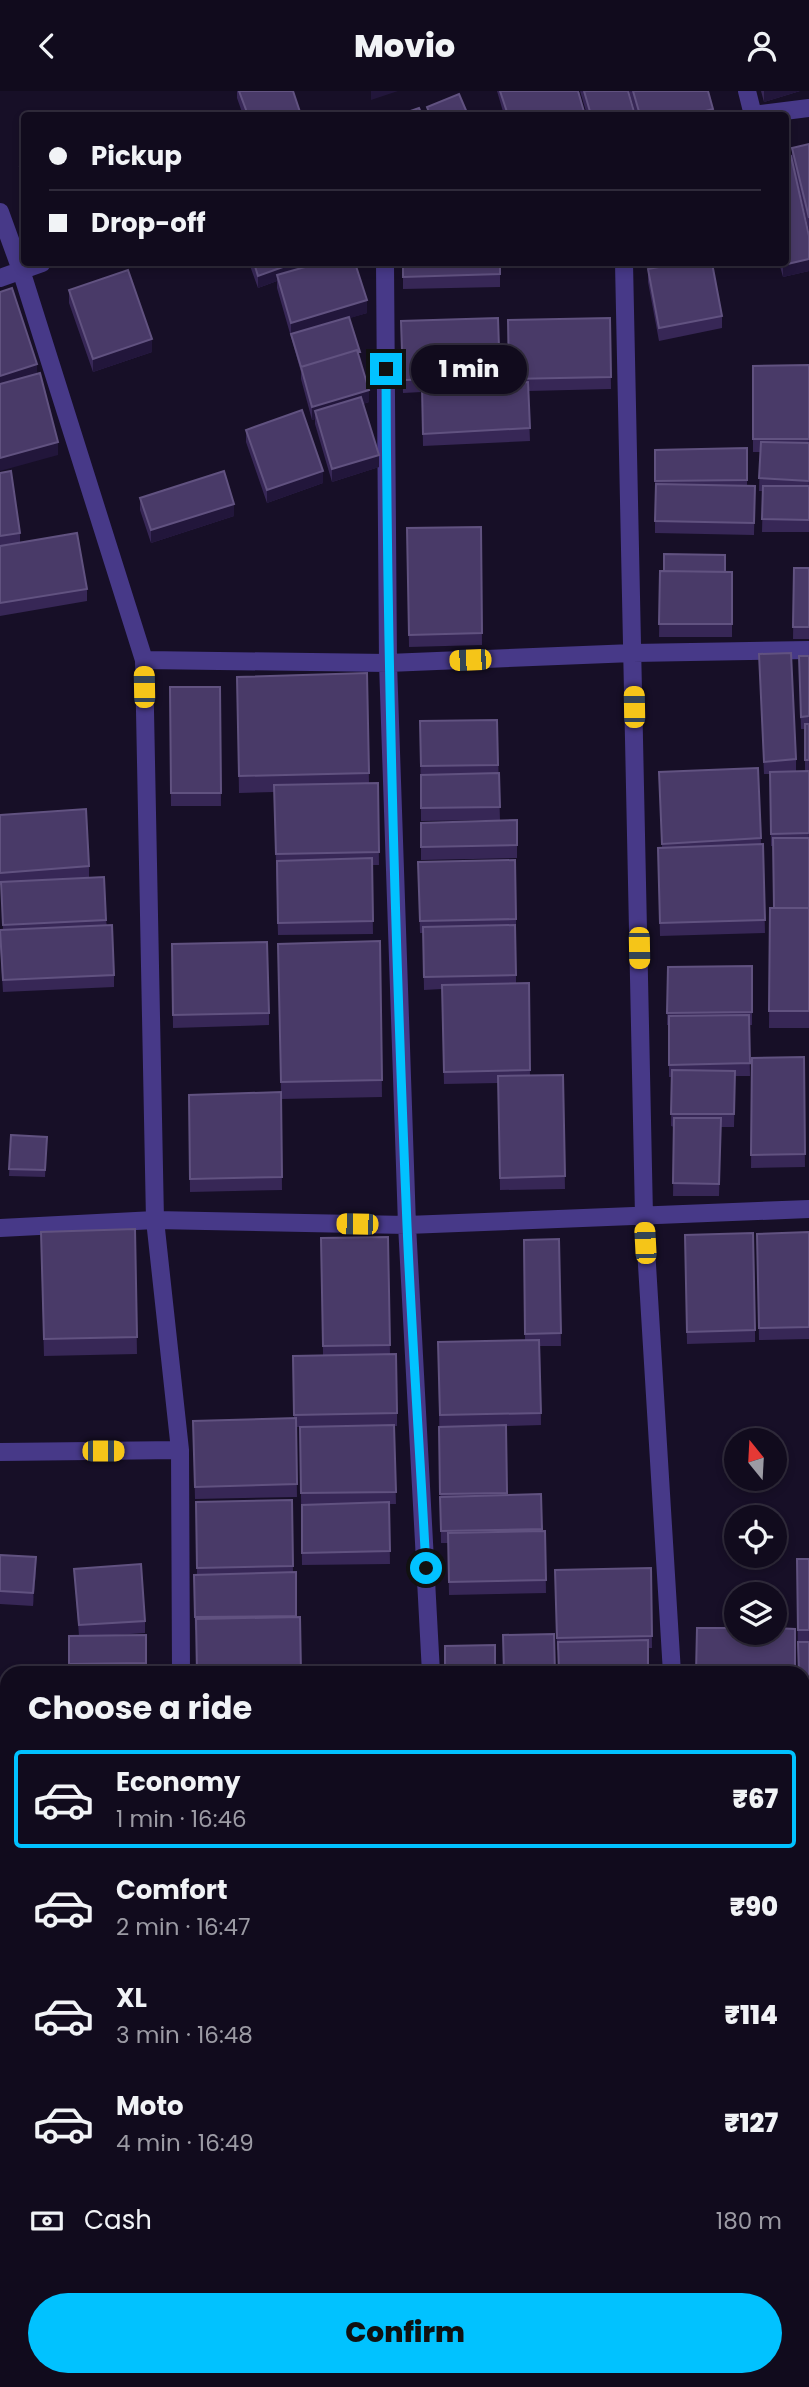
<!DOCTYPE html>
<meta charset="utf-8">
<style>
body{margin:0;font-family:Poppins,sans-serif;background:#1e192a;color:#f1f3f6;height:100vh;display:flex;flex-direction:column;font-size:26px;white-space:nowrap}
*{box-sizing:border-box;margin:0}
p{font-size:23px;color:#9c9ba4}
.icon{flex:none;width:38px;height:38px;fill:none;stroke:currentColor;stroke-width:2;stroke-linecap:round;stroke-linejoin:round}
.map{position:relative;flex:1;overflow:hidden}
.details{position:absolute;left:0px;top:1575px;width:810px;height:721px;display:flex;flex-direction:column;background:#110b1d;border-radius:21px 21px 0 0;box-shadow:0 4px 10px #0003,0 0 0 2px #302b3b}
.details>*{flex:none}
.guide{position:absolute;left:21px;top:21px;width:768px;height:154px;border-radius:7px;box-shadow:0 4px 10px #0003,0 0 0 2px #302b3b;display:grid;align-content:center;height:154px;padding:0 28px;background:#110b1d}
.needle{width:46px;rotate:342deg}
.tools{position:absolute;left:724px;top:1337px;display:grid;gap:14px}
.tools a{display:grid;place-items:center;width:63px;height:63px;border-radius:50%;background:#110b1d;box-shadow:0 4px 10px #0003,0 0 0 2px #302b3b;font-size:35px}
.end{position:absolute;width:32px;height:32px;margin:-16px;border:9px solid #01c2ff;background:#111;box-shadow:0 0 0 4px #111}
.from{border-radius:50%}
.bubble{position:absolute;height:49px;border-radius:24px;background:#110b1d;box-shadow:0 4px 10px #0003,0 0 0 2px #302b3b;font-size:23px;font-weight:800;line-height:49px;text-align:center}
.car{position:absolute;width:21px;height:42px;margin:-21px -10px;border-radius:9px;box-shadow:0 0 5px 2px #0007;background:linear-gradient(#f5c518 24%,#345 0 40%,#f5c518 0 76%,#345 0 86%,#f5c518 0)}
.guide b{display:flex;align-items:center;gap:24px;height:66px;font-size:26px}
.guide b+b{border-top:2px solid #302b3b}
.guide i{width:18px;height:18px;background:#f1f3f6}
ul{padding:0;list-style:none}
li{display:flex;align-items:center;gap:21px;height:98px;margin:0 14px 10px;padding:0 14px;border:4px solid transparent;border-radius:7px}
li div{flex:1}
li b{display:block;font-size:26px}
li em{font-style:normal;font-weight:800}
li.selected{border-color:#01c2ff}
li>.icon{width:63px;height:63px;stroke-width:1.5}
h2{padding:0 28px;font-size:32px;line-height:84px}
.pay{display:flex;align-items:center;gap:18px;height:77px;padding:0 28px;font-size:26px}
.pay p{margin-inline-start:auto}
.cta{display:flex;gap:14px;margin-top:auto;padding:14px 28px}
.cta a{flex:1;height:80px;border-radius:42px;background:#01c2ff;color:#111;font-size:28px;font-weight:800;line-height:80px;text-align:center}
header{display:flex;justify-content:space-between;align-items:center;height:91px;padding:0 28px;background:#110b1d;font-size:32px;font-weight:800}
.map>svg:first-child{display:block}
</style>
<header><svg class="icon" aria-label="back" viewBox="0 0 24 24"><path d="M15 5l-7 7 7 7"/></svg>Movio<svg class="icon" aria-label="person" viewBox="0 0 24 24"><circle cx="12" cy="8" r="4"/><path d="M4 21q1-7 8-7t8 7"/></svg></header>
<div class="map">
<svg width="809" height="2296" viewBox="0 0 809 2296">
<rect width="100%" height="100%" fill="#170f27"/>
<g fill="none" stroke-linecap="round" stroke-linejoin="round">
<path stroke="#473988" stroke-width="18" d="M747,0L753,24
M753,24L809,17
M0,121L21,179L144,569L155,1129L180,1359L181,1582
M385,172L388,572L407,1134L431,1582
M624,172L644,1125L672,1582
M0,187L42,172
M144,569L388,572L633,562L809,559
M0,1137L155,1129L407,1134L809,1118
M0,1361L180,1359
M803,1659H809
M0,1675H7
M803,1863H809
M803,2282H809
M577,2289L578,2296"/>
</g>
<path fill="#372756" d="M237,0H293L301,24H243L237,7Z
M497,0H578L585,24H504Z
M580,0H628L635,24H587Z
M629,0H708L713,24H636Z
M761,0H800L764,11Z
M809,53V140L792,69V57Z
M24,74V100L20,88V76Z
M809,145V180L783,186L779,172H786Z
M249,172H297V178L301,177L300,172H355L367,222L349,227L360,268L369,311L363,313L379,376L332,391L315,333V328L312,329L301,288V281L277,197V190L258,197Z
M403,172H500V196L403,198Z
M654,172H712L722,225V237L659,250L648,191V178L655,177Z
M69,199L152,261L93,281L69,212Z
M610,227L611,298L528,300L530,350L423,355L422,301L403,302L401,230L500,287V293L509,292L508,229Z
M809,274V441H762L763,400H759L760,361H753V275Z
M246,339L323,392L267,412L246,351Z
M747,357V395H755L754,444L655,442V359Z
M0,382L20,442V451L87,498V510L0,525Z
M140,407L234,425L151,452L140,419Z
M481,436L482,554L409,556L407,437Z
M794,477H809V548H793Z
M660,480L732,481V546H659Z
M759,563L796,668V680H805V638H801L799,565H809V937H769L770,817H774L773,755H771L770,683H764Z
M367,582L369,692H378L379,774H372L373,843L278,844L274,701L239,702L237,586Z
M170,596H220L221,715H171Z
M497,629L500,729L421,730L420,630Z
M758,677L761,753H763L765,842L660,845L658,769L662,756L659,681Z
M0,724L89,775V786L106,829L114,884V896L3,901L0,852V839H3L1,794H0Z
M517,729V767L421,769V732Z
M418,771L516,828V893L529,892L530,985L563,984L565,1098L500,1099L498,992L444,993L442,898L424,899L423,842H420Z
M380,850L382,1006L281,1008L282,1099L190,1101L189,1004L281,1001L278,853Z
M172,853L269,922V934L173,937Z
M752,875V934H749L750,985H735L734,1036H721L719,1105H673L674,1036L671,1035L672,986H669V934H667L668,876Z
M804,966L805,1076L751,1077L752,967Z
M11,1044L47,1046L45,1086L9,1085Z
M135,1138L137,1263L44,1265L41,1158Z
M809,1141V1248L759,1249L757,1143Z
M685,1144L755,1239V1251L687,1253Z
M388,1146L390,1263L397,1322V1335H394L396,1413H389L390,1473L302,1474L300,1336H296L297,1406L195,1408L193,1330L294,1327L293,1265L323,1264L321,1147Z
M559,1148L561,1255H540L541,1334L506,1335L507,1404L541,1403L542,1440H545L546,1502L449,1504L448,1452H441L438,1251L525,1249L524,1149Z
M292,1409L293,1481H296V1526L195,1539L194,1496L197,1484L196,1411Z
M0,1464L36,1479L33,1515L0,1513Z
M797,1468H809V1632H803V1582H798Z
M651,1477L652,1557L557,1559L555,1479Z
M74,1478L145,1530V1542L116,1544H146V1579L69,1580V1545H79Z
M803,1662L809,1663V1751H803Z
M0,1689H7V1824L0,1823Z
M0,1841L7,1842V2010L0,2009Z
M809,1870V2007H803V1974Z
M803,2051H809V2127H803Z
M803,2135H809V2248H803Z"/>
<path fill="#22163b" d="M371,0H398L371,9Z
M764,0H800L764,11Z
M713,18V24H690Z
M809,168V180L783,186V174Z
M294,172H297V183L277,184V190L258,197V185Z
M303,172H350L303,183Z
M367,209V222L291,245V232Z
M152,248V261L93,281V268Z
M37,273V286L0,297V285Z
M369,299V311L317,327L315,320V328L312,329V316Z
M58,351V364L0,380V367Z
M379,364V376L332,391V378Z
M323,380V392L267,412V399Z
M234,413V425L151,452V439Z
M36,1466V1479L33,1515V1502Z"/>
<path fill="#493a68" stroke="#615280" stroke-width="2" d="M239,0H293L301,24H248Z
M500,0H578L585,24H508Z
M584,0H628L635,24H591Z
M633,0H708L713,18L690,24H640Z
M459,3L468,24H430L427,16Z
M419,17L422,24H399Z
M809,53V127L792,57Z
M791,65L809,145V168L783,174L782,172H786V66Z
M24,74V87L20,76Z
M254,172H294L258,185Z
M319,172H355L367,209L291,232L277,184Z
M403,172H500V183L403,186Z
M680,172H712L722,225L659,237L648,178Z
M128,179L152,248L93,268L69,199Z
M12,197L37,273L0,285V201Z
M349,226L360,261H358L357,259L301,276L291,243Z
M498,227L500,287L403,289L401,230Z
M610,227L611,286L509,288L508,229Z
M357,259L369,299L312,316L301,276Z
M809,274V348H753V275Z
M40,282L58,351L0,367V293Z
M528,291L530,337L423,343L422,296Z
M361,306L379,364L332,378L315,320Z
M302,319L323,380L267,399L246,339Z
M761,351L809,352V390L759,387Z
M747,357V389L655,390V359Z
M11,380L20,442L0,445V382Z
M224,380L234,413L151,439L140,407Z
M656,393L755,395L754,432L655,430Z
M763,395H809V429L762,428Z
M481,436L482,542L409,544L407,437Z
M77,442L87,498L0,512V455Z
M664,463L725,464V481L664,480Z
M794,477H809V536H793Z
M660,480L732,481V533H659Z
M791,562L796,668L764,671L759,563Z
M799,565H809V625L801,626Z
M367,582L369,682L239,685L237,586Z
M170,596H220L221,702H171Z
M497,629L498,674L421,675L420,630Z
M805,633H809V669H805Z
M758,677L761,747L662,753L659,681Z
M809,680V742L771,743L770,681Z
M499,682L500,716L421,717V684Z
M378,692L379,761L276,763L274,694Z
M86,718L89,775L0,782V724Z
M517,729V754L421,756V732Z
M773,747H809V817H774Z
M763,753L765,829L660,832L658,757Z
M372,767L373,830L278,832L277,770Z
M515,769L516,828L420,830L418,771Z
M104,786L106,829L3,834L1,791Z
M770,817H809V920H769Z
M112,834L114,884L3,889L0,839Z
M515,834L516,884L424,886L423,836Z
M380,850L382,989L281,991L278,853Z
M267,851L269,922L173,924L172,853Z
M752,875V921L667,922L668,876Z
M529,892L530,979L444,981L442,894Z
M749,924L750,972L669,974V925Z
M804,966L805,1063L751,1064L752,967Z
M672,979L735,980L734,1023H671Z
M563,984L565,1085L500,1087L498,985Z
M281,1001L282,1086L190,1088L189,1004Z
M674,1027H721L719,1093L673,1092Z
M11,1044L47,1046L45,1079L9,1078Z
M135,1138L137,1246L44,1248L41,1141Z
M809,1141V1236L759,1237L757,1143Z
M753,1142L755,1239L687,1241L685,1144Z
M388,1146L390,1254L323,1255L321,1147Z
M559,1148L561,1242L525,1243L524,1149Z
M539,1249L541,1322L440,1324L438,1251Z
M396,1263L397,1322L294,1324L293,1265Z
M296,1327L297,1393L195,1396L193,1330Z
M394,1334L396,1401L301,1402L300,1336Z
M506,1334L507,1402L440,1403L439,1336Z
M541,1403L542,1438L441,1440L440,1406Z
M292,1409L293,1475L197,1477L196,1411Z
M389,1411L390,1460L302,1462V1414Z
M545,1440L546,1489L449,1491L448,1442Z
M0,1464L36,1466L33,1502L0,1500Z
M797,1468H809V1539H798Z
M141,1473L145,1530L79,1534L74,1478Z
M651,1477L652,1545L557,1547L555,1479Z
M296,1481V1525L195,1526L194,1484Z
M300,1526L301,1582H197L196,1528Z
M697,1537H737V1542H775V1537L795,1538V1582H696Z
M554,1543L555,1582H504L503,1544Z
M146,1544V1572L69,1573V1545Z
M648,1549V1582H559L558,1551Z
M798,1551H809V1619H803V1582H799Z
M495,1554V1582H445V1555Z
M144,1572V1582H72V1573Z
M803,1662L809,1663V1739H803Z
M0,1689H7V1811H0Z
M0,1841L7,1842V1993L0,1992Z
M805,1870H809V1990H803Z
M803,2051H809V2114H803Z
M803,2135H809V2236H803Z
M64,2289H118V2296H63Z
M128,2289H184L290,2296H128Z
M619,2291H702V2296H619Z"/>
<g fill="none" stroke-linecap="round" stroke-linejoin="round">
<path stroke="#01c2ff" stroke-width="9" d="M386,278C387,563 395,849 407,1134C412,1248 420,1362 426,1477"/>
</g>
</svg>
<div class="tools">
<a><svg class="needle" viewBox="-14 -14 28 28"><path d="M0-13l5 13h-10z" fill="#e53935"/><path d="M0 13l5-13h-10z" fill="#9c9ba4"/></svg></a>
<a><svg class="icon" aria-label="locate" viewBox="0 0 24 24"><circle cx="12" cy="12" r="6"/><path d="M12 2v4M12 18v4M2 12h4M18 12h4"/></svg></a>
<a><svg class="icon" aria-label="layers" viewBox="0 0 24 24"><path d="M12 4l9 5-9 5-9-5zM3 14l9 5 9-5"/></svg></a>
</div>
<i class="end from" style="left:426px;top:1477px"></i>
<i class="end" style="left:386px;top:278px"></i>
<div class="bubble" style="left:411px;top:254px;width:116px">1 min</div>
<i class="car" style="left:470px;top:569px;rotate:268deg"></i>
<i class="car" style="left:144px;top:596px;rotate:359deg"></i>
<i class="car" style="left:634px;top:616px;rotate:359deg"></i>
<i class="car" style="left:639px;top:857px;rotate:179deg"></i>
<i class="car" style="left:357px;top:1133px;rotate:271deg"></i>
<i class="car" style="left:645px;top:1152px;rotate:357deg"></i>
<i class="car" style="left:103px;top:1360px;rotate:90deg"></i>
<div class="guide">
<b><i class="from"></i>Pickup</b>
<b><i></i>Drop-off</b>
</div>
<section class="details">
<h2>Choose a ride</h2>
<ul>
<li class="selected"><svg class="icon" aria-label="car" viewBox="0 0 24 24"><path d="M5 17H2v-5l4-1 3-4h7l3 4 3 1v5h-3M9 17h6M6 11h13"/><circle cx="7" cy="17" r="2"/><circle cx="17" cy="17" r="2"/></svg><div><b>Economy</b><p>1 min · 16:46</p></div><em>₹67</em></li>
<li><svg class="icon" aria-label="car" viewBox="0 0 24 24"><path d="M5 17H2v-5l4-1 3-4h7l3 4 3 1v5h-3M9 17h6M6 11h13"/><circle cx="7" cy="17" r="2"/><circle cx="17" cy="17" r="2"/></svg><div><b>Comfort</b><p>2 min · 16:47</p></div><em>₹90</em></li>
<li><svg class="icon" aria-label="car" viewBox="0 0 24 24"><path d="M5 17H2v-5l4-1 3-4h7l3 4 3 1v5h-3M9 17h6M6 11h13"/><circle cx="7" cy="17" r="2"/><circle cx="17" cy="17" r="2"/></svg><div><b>XL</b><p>3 min · 16:48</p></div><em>₹114</em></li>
<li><svg class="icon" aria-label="car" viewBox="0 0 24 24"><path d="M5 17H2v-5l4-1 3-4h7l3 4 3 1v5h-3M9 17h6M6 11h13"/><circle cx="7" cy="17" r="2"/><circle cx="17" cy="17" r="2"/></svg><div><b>Moto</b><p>4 min · 16:49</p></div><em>₹127</em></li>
</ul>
<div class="pay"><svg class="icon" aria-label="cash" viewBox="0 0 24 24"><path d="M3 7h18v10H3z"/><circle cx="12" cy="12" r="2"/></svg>Cash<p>180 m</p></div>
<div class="cta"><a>Confirm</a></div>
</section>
</div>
